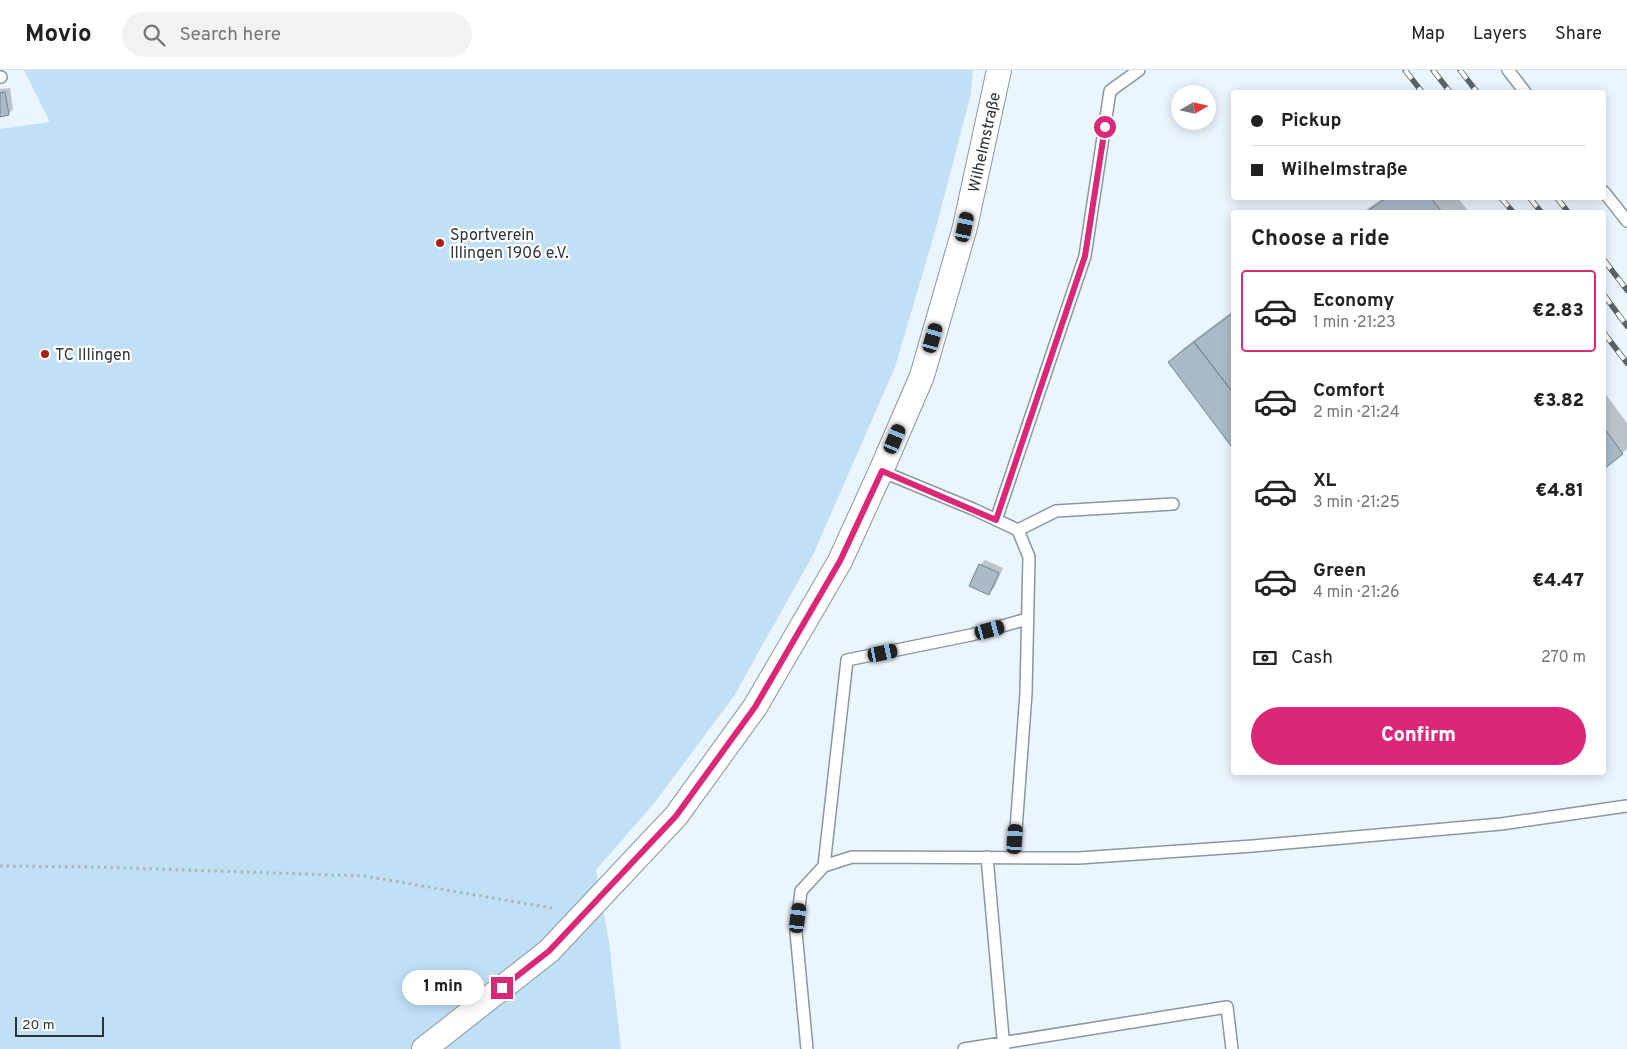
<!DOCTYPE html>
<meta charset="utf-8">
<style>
body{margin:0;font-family:Overpass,sans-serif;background:#f2f2f2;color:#222;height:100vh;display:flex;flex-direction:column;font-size:19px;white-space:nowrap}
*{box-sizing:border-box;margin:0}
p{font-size:16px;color:#767676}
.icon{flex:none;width:28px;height:28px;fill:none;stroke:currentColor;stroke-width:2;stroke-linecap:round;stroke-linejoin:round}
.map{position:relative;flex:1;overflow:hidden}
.sheet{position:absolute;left:1231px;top:140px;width:375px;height:565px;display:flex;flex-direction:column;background:#fff;border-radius:5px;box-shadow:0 2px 12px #0003}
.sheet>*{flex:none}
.banner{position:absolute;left:1231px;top:20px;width:375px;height:110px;border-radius:5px;box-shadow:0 2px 12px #0003;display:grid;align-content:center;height:110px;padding:0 20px;background:#fff}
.needle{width:32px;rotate:81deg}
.controls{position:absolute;left:1171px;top:15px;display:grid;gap:10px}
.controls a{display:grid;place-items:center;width:45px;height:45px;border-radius:50%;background:#fff;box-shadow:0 2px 12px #0003;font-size:25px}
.scale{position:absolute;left:15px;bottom:12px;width:89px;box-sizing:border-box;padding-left:5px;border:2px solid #2d3439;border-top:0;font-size:14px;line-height:18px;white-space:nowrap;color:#2d3439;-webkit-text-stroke:4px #fff;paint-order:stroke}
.end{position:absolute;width:22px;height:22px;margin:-11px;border:6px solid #db2777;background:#fff;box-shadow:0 0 0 2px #fff}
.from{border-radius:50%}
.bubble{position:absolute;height:35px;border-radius:18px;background:#fff;box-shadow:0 2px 12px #0003;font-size:16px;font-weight:800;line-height:35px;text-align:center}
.car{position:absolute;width:15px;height:30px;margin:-15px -8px;border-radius:6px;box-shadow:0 0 4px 1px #0007;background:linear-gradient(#222 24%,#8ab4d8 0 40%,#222 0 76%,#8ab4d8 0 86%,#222 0)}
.banner b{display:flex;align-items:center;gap:18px;height:48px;font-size:19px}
.banner b+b{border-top:1px solid #e0e0e0}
.banner i{width:12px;height:12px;background:#222}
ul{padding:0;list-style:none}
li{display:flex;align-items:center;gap:15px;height:82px;margin:0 10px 8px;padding:0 10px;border:2px solid transparent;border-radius:5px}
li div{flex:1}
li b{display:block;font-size:19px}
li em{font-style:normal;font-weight:800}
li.on{border-color:#db2777}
li>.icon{width:45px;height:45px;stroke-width:1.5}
h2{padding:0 20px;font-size:22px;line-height:60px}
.pay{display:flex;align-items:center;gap:12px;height:55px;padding:0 20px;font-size:19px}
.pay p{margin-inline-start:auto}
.button{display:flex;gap:10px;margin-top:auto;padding:10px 20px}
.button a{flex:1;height:58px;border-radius:30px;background:#db2777;color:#fff;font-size:20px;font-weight:800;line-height:58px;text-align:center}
header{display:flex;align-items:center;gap:30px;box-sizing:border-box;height:70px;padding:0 25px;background:#fff;border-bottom:1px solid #e0e0e0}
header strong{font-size:24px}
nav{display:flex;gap:28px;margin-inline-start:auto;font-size:18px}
.search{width:350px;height:45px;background:#f2f2f2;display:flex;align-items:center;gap:12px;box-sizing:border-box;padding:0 18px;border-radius:28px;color:#767676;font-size:19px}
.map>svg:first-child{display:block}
</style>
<header>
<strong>Movio</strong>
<div class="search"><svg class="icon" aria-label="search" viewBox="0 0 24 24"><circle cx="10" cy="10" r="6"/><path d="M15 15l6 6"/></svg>Search here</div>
<nav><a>Map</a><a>Layers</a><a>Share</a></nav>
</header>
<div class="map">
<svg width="1627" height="979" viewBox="0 0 1627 979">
<rect width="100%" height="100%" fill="#ebf5fe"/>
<path fill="#c1e0f6" d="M24,0H973L971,24L934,165L895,297L813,485L734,626L655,732L596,800L609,872L621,979H0V59L50,52Z"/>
<path fill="#0003" d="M10,18L13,39L8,44L0,46V19Z
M1383,128H1458L1469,142H1363Z
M1234,240V378L1169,292L1185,277Z
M1604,322L1627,353V379L1604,398Z
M985,490L1003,498L994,518L989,523L980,495Z"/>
<path fill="#aabbc8" stroke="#72828e" d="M5,22L9,45L0,47V23Z
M1386,128H1431L1442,142H1366Z
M1234,242V324L1194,272Z
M1194,272L1234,324V380L1168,292Z
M1604,358L1623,384L1604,399Z
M979,494L999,503L989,525L969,516Z"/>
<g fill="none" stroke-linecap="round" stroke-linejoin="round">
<g stroke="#8797a4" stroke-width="14">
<path id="lane" d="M1508,0L1525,22
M0,7H1
M1604,122L1627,151
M881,401L973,439L1018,460L1029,487L1026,623L1014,787
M996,450L1085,186L1110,21L1139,0
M1018,460L1056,441L1173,434
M987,787L1004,979
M824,796L847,590L971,565L1027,549
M807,979L796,862L801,821L824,796L852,787L1079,788L1253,776L1501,754L1627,736
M964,979L1227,937L1232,979"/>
</g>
<g stroke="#8797a4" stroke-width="26">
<g id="street">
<path id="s1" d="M424,979L549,881L676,746L755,637L840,491L881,401L922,306L965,157L999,0"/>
</g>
</g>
<path stroke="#abb4bb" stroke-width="3" stroke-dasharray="2.5 4" stroke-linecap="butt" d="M0,796L97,797L364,806L552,838"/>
<use href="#lane" stroke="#fff" stroke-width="11"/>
<use href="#street" stroke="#fff" stroke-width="24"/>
<g stroke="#5b6369" stroke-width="5.5">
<path id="rail" d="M1405,0L1422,22
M1433,0L1450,22
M1460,0L1477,22
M1501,128L1513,142
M1530,128L1541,142
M1557,128L1568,142
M1604,190L1627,220
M1604,225L1627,256
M1604,263L1627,293"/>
</g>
<use href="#rail" stroke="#fff" stroke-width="4" stroke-dasharray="11" stroke-linecap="butt"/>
</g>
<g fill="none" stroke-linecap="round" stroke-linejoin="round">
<path stroke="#db2777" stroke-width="6" d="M502,918L549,881L676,746L755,637L840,491L882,401L996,450L1085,186L1105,57"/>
</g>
<g fill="#ad1c12" stroke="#fff" stroke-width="2">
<circle cx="440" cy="173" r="5"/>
<circle cx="45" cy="284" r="5"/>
</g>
<g text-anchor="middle" stroke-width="4.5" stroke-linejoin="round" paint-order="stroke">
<g font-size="16" fill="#2d3439" stroke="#fff">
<text dy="6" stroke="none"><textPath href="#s1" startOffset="1092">Wilhelmstraße</textPath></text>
</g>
<g font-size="16" fill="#2d3439" stroke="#fff" text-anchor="start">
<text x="450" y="170">Sportverein<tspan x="450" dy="18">Illingen 1906 e.V.</tspan></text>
<text x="55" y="290">TC Illingen</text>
</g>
</g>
</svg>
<div class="controls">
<a><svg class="needle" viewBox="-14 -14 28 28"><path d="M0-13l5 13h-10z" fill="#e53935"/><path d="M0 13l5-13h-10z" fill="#767676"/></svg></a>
</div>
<div class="scale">20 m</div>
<i class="end from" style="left:1105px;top:57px"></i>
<i class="end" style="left:502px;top:918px"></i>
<div class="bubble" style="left:402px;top:900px;width:82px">1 min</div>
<i class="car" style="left:965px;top:157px;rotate:12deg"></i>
<i class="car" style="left:933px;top:268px;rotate:16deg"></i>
<i class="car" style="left:895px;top:369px;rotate:23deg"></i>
<i class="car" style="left:990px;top:560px;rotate:75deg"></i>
<i class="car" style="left:883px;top:583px;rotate:78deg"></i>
<i class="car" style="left:1015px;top:769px;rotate:4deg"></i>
<i class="car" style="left:798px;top:848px;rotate:7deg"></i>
<div class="banner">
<b><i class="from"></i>Pickup</b>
<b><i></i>Wilhelmstraße</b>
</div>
<section class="sheet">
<h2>Choose a ride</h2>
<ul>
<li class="on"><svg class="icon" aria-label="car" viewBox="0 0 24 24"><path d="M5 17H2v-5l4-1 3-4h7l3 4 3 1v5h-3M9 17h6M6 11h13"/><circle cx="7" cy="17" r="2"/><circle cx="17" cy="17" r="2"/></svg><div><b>Economy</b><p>1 min · 21:23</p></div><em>€2.83</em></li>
<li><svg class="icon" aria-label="car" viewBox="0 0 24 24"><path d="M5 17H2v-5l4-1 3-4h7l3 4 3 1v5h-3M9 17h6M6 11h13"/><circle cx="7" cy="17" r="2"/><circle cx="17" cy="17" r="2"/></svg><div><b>Comfort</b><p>2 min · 21:24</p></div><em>€3.82</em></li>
<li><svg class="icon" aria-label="car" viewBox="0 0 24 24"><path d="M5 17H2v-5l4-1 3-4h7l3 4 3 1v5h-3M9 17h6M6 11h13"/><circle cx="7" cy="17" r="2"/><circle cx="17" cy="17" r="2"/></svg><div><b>XL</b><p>3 min · 21:25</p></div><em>€4.81</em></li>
<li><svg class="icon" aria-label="car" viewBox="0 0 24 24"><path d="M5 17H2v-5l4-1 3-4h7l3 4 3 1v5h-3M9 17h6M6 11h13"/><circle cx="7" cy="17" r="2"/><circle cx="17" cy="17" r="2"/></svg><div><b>Green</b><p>4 min · 21:26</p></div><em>€4.47</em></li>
</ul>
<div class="pay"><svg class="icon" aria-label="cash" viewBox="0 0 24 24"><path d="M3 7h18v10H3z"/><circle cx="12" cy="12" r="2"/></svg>Cash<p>270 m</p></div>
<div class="button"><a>Confirm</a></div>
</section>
</div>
